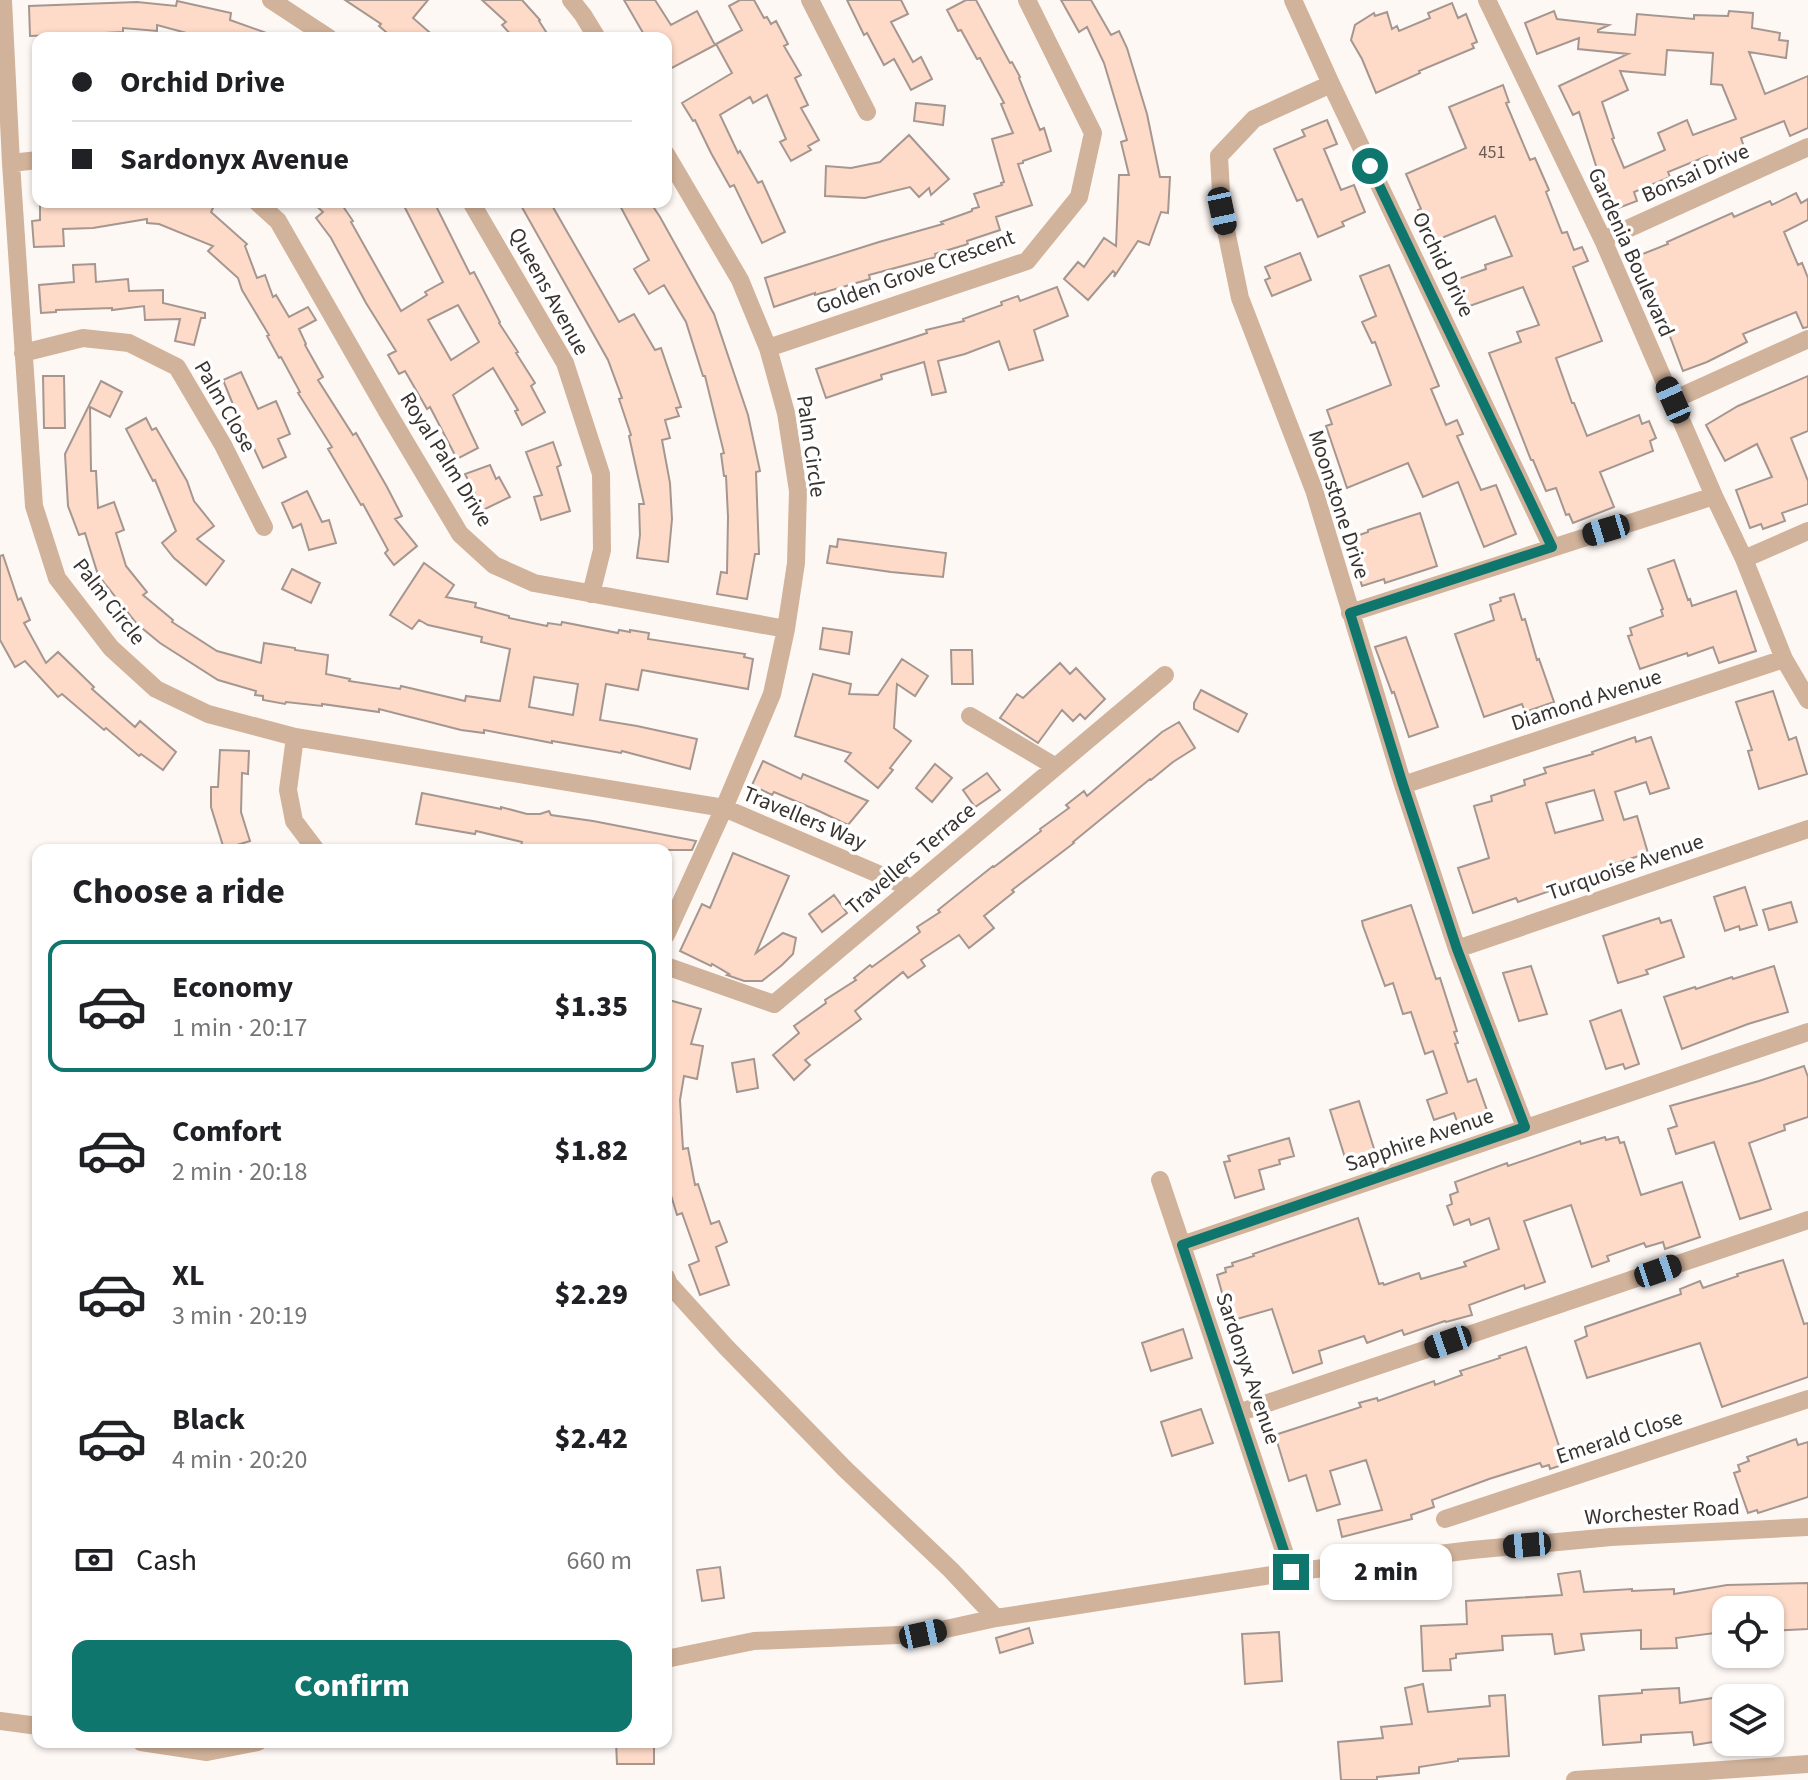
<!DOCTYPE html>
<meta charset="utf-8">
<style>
body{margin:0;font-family:"Source Sans 3",sans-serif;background:#f6f6f6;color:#202124;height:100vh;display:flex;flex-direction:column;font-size:30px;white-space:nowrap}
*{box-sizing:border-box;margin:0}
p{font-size:26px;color:#757577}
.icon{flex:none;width:44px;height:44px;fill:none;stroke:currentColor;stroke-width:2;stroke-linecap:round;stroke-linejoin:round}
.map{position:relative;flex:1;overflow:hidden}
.sheet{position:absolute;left:32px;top:844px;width:640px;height:904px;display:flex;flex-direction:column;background:#fff;border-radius:16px;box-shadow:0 2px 6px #0004}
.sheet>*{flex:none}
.banner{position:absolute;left:32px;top:32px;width:640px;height:176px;border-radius:16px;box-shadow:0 2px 6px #0004;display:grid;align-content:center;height:176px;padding:0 40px;background:#fff}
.buttons{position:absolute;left:1712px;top:1596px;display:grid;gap:16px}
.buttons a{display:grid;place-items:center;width:72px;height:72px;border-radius:16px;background:#fff;box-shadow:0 2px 6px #0004;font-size:40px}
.end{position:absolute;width:36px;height:36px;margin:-18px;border:10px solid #0f766e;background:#fff;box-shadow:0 0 0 4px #fff}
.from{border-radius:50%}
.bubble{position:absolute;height:56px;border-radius:16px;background:#fff;box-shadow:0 2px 6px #0004;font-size:26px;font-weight:800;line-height:56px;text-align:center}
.car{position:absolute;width:24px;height:48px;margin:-24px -12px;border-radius:10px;box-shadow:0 0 6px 2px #0007;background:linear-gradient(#222 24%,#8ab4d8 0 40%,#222 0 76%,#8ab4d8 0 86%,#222 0)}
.banner b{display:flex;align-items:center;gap:28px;height:76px;font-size:30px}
.banner b+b{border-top:2px solid #e0e0e0}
.banner i{width:20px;height:20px;background:#202124}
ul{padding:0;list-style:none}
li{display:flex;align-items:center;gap:24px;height:132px;margin:0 16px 12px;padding:0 24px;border:4px solid transparent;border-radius:16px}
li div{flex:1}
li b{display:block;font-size:30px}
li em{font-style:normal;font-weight:800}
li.current{border-color:#0f766e}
li>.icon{width:72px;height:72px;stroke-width:1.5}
h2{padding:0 40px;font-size:36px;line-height:96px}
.pay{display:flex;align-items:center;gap:20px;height:88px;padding:0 40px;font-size:30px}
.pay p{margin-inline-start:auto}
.button{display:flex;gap:16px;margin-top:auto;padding:16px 40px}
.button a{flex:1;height:92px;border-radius:16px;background:#0f766e;color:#fff;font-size:32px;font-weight:800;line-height:92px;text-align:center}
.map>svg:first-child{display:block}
</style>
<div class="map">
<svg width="1808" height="1780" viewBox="0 0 1808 1780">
<rect width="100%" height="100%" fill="#fef8f5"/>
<path fill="#fedac8" stroke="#a59790" stroke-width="2" fill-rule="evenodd" d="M345,0H428L413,18L436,38H393L379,26L381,24Z
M482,0H522L540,20L539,21L550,38H514L502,25L506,22Z
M624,0H655L671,25L697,11L715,45L670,69L666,61V38H646Z
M740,0H754L764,18L767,17L771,24L776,21L788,44L784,46L801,75L795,78L808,105L801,108L819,140L808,146L811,150L791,161L780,142L786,139L767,95L753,103L750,97L720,115L738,153L740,151L758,183L762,181L785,232L762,243L734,185L730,187L711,153L695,120L693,121L682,103L732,73L716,44L742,30L729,6Z
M847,0H901L908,14L891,22L913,62L921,57L932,79L911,90L894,59L884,65L867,33L864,35Z
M966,0H976L1010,63L1012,62L1020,77L1019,78L1040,130L1044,128L1051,151L1023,161V163L1018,164L1032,205L996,217L1000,230L967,241L968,244L935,254L936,257L869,275L870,279L815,295V293L774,307L765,278L879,242L943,224L941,222L972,211V209L979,207L974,194L1002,185L1001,183L1004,182L992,139L1013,133L1001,104L1004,103L980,58L977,59L961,30L958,31L947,10Z
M1061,0H1091L1111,35L1119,31L1127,48L1147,114L1160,177H1170L1168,213L1161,212L1149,245L1138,241L1114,277L1115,273L1113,271L1088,300L1064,279L1078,262L1084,267L1104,238L1116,246L1119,175H1129L1121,142L1127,140L1104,63L1087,27L1079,32Z
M177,1L231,13L230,20L275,36L274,38H205L157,25V31L123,28V32L87,34L88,38H61V35L30,36L29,6L137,2L176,6Z
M1452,3L1458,18L1466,14L1477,42L1472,44L1474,48L1419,71L1420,73L1376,93L1362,59L1351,40L1355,25L1374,13L1375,16L1387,12L1392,29L1397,26L1399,31L1430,18L1428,13Z
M1554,11L1557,19L1609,25L1598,30V32L1635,35L1637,14L1694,19V15L1728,16L1729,11L1753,13L1752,28L1780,33L1779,40L1788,41L1786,58L1749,52L1765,94L1808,76V128L1790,136L1784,121L1741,138L1746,153L1726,160L1728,164L1713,170L1707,156L1668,172L1670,177L1634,192L1637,201L1608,212L1591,171L1597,169L1579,112L1573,115L1559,86L1628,54L1578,49L1579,38L1537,54L1525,23ZM1667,50L1713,53L1711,84L1722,85L1736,119L1693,135L1687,120L1658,133L1665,150L1624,168L1612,139L1614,138L1602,102L1628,90L1620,71L1665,75Z
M1503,85L1509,102L1506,103L1530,160L1535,158L1549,190L1546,192L1562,233L1567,232L1574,250L1582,247L1588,261L1573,267L1602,341L1556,358L1572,403H1574L1587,436L1639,415L1642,424L1649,421L1656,438L1650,441L1653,451L1600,472L1614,507L1573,523L1569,514L1566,515L1556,488L1546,491L1533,460H1531L1489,353L1521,342L1517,332L1539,325L1523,287L1464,308L1455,280L1486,269L1485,265L1512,256L1495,216L1432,242L1418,210L1421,209L1406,174L1466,148L1449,107Z
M916,103L945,106L943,125L914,121Z
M1327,120L1337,144L1324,149L1341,190L1354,185L1365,212L1342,222L1344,226L1318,237L1302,199L1297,201L1274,149L1305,136L1302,130Z
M909,135L949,179L931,195L929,188L919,197L910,187L865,198L825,196L826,166L851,168L880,162Z
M1796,193L1801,203L1808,199V220L1784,232L1798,265L1802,263L1808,278V327L1803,328L1796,312L1743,334L1747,342L1707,362L1683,371L1660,310L1647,303L1630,259L1668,244L1667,242L1732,213L1734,217L1770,201L1772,205Z
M40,202H199L213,208L211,212L247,244L245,246L257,278L265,275L273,297L276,295L289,317L308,307L316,320L299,329L306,344L305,345L323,377L318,380L353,435L356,433L387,487L402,516L395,519L417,546L394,565L385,553L388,550L363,504L361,505L328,449L332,447L298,393L300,392L281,357L279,358L267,336L269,335L242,290L238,278L208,251L213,246L159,224L147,223V219L93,228L63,229L64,246L34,247L32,221L40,220Z
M312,202H340L353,221L351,222L401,311L427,295L425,292L443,282L402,202H434L470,274L474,272L500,322L499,323L518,352L516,353L535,383L531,386L545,412L522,425L515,411L518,410L493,368L453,395L478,448L457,459L430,407L427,409L405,371L399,374L388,355L396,351L366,303L331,238L316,218L323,212ZM458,305L479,342L451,360L428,320Z
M519,202H550L619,322L634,314L655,350L661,348L681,407L676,408L679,416L665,420L670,438L662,440L670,483L672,519L668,562L637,558L640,535L639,504H644L629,436L631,435L619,399L622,398L608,360Z
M618,202H650L660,217L714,314L748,415L760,471L756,472L759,554H755L747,599L717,594L721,572L727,573L728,517L726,476H724L721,454L724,453L705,376H703L686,322L664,285L649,294L634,269L649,260Z
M1300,253L1311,280L1272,296L1265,280L1270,278L1265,267Z
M95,264L96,282L128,279L129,291L163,290V303L205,313V318H201L194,345L175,341L180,319L145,320L144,306L112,310V308L56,310V312L41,313L39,285L74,282L73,265Z
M1389,265L1439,386L1431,389L1446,425L1457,420L1463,434L1457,436L1481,490L1496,485L1516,534L1484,547L1458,482L1423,497L1408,463L1347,488L1326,426L1332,424L1327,410L1391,385L1375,342L1372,343L1362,322L1376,316L1360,276Z
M1057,287L1068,316L1034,330L1043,360L1009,370L999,341L965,354L938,361L946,392L932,395L924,362L881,375L882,379L826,398L816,369L927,333L926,330L964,321L963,319L1002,305L1001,302L1018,296L1020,301Z
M241,372L258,409L276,401L290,434L278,439L286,457L263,468L249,438L247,439L223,380Z
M43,376H64L65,428H44Z
M1808,376V431L1791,438L1808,481V504L1782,513L1785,521L1763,529L1761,524L1750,528L1736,490L1772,477L1757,444L1725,461L1706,425L1738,406Z
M101,381L122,392L110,417L90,407L91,471H96L98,508L114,502L124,530L116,533L126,566L147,592L143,595L173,620L172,622L217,651L261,663L264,643L295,648V650L328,655L326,674L350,679L349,681L400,689L401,686L465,701L466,696L500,701L510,649L481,642L482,637L428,625L419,620L412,629L390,615L424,563L454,585L446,597L476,603L475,607L509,616V618L547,626L548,623L561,625L562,622L618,633L619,630L630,632V630L649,633L648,639L745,654L744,657L753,659L748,689L642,670L638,690L606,684L600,720L637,726L697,739L690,769L622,751L621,753L552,741V743L484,730V733L461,730L379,709V712L322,704V706L286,702L285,704L263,700V696L255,695L256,691L218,680L160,643L137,624L98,575L85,533L79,535L68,506L65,454ZM534,677L578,684L573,715L529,707Z
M146,418L152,430L156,428L187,481L194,501L214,526L197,539L224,561L206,585L174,558L162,543L176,531L155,480L153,481L126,429Z
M553,442L561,465L557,467L570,511L541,520L534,497L542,495L526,452Z
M490,465L496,479L499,477L510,497L483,510L465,474Z
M307,491L322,522L329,520L336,543L309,550L301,524L293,528L282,503Z
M1420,513L1437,566L1385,583L1384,579L1362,586L1348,539L1368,532V530Z
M838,539L946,553L943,577L891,572L827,563L830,546L837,547Z
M3,555L18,600L21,598L30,620L24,623L46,663L58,652L94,687L92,689L135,727L140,721L176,752L163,770L141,754L139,756L106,728L104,730L62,694L58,697L25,661L15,667L0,640V556Z
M1674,560L1688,600L1690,599L1692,606L1736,591L1756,651L1719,663L1713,647L1688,656L1687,653L1640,669L1628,636L1632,635L1630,628L1663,616L1661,610L1663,609L1648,569Z
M292,569L320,583L311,603L282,589Z
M1514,594L1522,620L1525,619L1537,660L1539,659L1554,702L1525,712L1522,704L1484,717L1455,634L1494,620L1490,605L1501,601L1500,598Z
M823,628L852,632L849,654L820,649Z
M1406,637L1438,727L1409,737L1394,692L1392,693L1375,647Z
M951,650H972L973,684H952Z
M902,659L928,676L915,696L897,684L894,728L911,741L890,768L893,770L878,788L845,761L851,753L795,736L813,674L851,684L849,694L878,695Z
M1060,663L1070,674L1076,668L1105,699L1085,719L1080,714L1073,721L1062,710L1038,743L1000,718L1017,694L1023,698Z
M1201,690L1247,714L1238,732L1194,709V703Z
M1773,691L1789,740L1796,737L1807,774L1759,789L1748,751L1752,750L1736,702Z
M1179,722L1195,748L1173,762L1151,780L1150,779L1073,842L1074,843L1012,890L1014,892L984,916L994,928L969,948L959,935L921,960L925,966L908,978L903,972L855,1011L861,1019L805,1060L810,1065L794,1080L773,1055L799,1033L794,1026L826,1003L825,1000L856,980L854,978L870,965L872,967L920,932L917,927L940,912L938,910L993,866L994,867L1041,831L1040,829L1069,808L1066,805L1084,791L1087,796L1162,732Z
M1635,737L1636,742L1651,737L1669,788L1650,794L1646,782L1615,792L1624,820L1637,816L1648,853L1611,865L1612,869L1575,879L1576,882L1518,902L1516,898L1473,913L1458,868L1489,858L1474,806L1492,801L1491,796L1525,785L1524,780L1546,773L1544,768L1593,754L1592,752ZM1594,790L1603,820L1555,833L1546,803Z
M220,750L249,751L248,774L242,773L241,812L250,841L224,849L211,807V787H218Z
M763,761L801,779L803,774L868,801L848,825L819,811L774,792L772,795L752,785Z
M935,764L952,778L932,802L916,788Z
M987,773L1000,790L975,807L963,790Z
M422,793L501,809V807L527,814H540L549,811L551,815L593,821L696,841L692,850H520L522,842L476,831L475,834L416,824Z
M733,853L789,876L756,953L783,933L796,938L793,954L782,965L762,981H744L727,975L729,974L712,964L711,966L680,951L702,904L710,908Z
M1745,887L1757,925L1740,930L1739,926L1725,931L1714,897Z
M834,895L847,913L822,932L809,914Z
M1791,902L1797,922L1769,930L1763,910Z
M1411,905L1436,979L1440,978L1457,1031L1454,1032L1458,1043L1455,1044L1468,1082L1476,1079L1489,1116L1459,1127L1454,1113L1434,1120L1427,1100L1447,1093L1433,1051L1425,1054L1411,1012L1403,1014L1393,983L1385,986L1363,926L1362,921Z
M1659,918L1661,923L1671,920L1684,957L1646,970L1648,974L1618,983L1603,936Z
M1531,966L1547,1014L1519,1021L1503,973Z
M1774,966L1788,1012L1748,1024L1682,1049L1664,997L1695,987L1696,989L1732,977L1733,979Z
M669,1000L701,1009L691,1044L703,1046L697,1079L684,1076L680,1100L683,1149L688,1148L695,1185L698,1184L711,1224L719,1221L727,1242L716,1247L729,1285L700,1295L689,1265L699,1261L682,1213L677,1215L666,1179V1012Z
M1621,1010L1639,1064L1625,1069L1623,1064L1606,1069L1590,1021Z
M754,1059L758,1088L737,1092L732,1063Z
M1804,1066L1808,1077V1117L1784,1125L1785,1130L1749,1143L1771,1209L1740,1219L1714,1142L1676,1154L1668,1129L1677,1126L1670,1106L1759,1081Z
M1359,1101L1376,1155L1347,1164L1330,1110Z
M1605,1137L1606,1140L1618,1137L1620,1143L1624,1142L1641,1195L1682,1182L1700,1237L1665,1249L1663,1242L1646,1247L1644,1243L1607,1256L1609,1261L1592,1267L1571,1205L1524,1221L1545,1282L1525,1289L1524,1285L1469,1305L1472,1315L1446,1322L1445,1321L1404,1335L1402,1330L1367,1343L1364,1336L1319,1351L1322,1363L1293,1373L1272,1309L1230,1321L1217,1275L1226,1272L1225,1268L1233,1266L1232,1263L1254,1256L1253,1254L1358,1218L1379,1284L1383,1283L1384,1285L1419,1273L1421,1279L1466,1266L1464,1262L1499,1249L1489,1218L1471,1225L1469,1219L1454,1225L1447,1206L1452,1204L1450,1195L1458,1192L1455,1182L1507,1163L1508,1166L1580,1141L1581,1144Z
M1289,1138L1294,1156L1279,1160L1280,1164L1259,1170L1264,1189L1235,1198L1224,1162L1230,1161L1228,1156Z
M1783,1260L1804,1324L1808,1323V1377L1722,1407L1700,1343L1587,1378L1575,1341L1587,1336L1585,1327L1681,1294L1680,1289L1700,1281L1703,1288L1738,1276L1737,1274Z
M1183,1329L1192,1358L1151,1371L1142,1343Z
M1526,1347L1565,1464L1550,1469L1549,1465L1542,1467L1540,1463L1489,1479L1432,1500L1434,1507L1411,1515L1412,1519L1342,1537L1338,1520L1382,1510L1366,1460L1330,1471L1340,1504L1317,1511L1306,1475L1289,1481L1275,1435L1361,1407L1359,1403L1377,1398L1378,1401L1434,1381L1435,1385L1462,1375L1460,1371L1500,1358L1499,1356Z
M1201,1409L1213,1443L1172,1456L1161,1422Z
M1796,1439L1798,1445L1808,1442V1497L1758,1513L1757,1510L1748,1513L1734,1473L1740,1471L1738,1465L1749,1461L1747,1457Z
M720,1567L724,1598L702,1601L697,1570Z
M1580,1571L1584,1592L1632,1589V1591L1674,1589V1594L1727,1585L1808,1583V1629L1770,1631V1605L1720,1608L1723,1632L1676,1638L1677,1648L1641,1649V1630L1581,1634L1584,1650L1555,1654L1552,1634L1502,1636L1503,1650L1456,1654V1658L1450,1659L1451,1670L1423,1671L1421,1626L1467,1624L1466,1601L1562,1595L1558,1574Z
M1029,1628L1033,1643L1000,1653L996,1638Z
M1279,1632L1282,1681L1245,1684L1242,1634Z
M1423,1684L1428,1712L1490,1706L1489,1696L1505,1695L1509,1756L1458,1759V1761L1419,1767V1773L1377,1777V1780H1341L1338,1742L1383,1738L1381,1727L1412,1724L1405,1688Z
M1679,1688L1680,1703L1726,1696V1740L1694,1745L1692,1732L1641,1735V1742L1603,1745L1599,1696L1642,1693V1690Z
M616,1742H648V1744H654V1764H617Z"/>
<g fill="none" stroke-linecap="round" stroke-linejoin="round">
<path stroke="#d1b29a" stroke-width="18" d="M3,0L11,163L34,506L57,578L111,648L156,689L208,714L295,737L724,808L911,888
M271,0L329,38
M571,0L583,15L597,38
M810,0L867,112
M1293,0L1331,84L1552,547
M1487,0L1603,240L1714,496L1744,559L1784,659L1808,700
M1331,84L1254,119L1219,156L1222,211L1240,298L1314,490L1403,785L1457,949L1525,1127
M666,154L740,280L768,348L786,413L798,491L796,563L786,629L772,694L724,808L666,935
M11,163L38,160
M257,202L278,221L388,413L460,534L494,565L534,583L786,629
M471,202L565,363L601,474L602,550L591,594
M1603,240L1808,147
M768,348L1027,261L1079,197L1093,133L1027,0
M23,353L83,338L129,343L177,367L223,445L264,527
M1673,400L1808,339
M1744,559L1808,531
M1350,613L1714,496
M970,716L1056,767
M295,737L288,790L294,821L316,850
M1403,785L1784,659
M1457,949L1808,829
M666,966L774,1004L1165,675
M1160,1180L1291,1572
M1182,1245L1808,1032
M666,1277L669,1284L726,1347L845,1469L951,1570L996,1618
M1238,1413L1808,1220
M1445,1519L1808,1399
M666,1659L754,1641L923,1634L996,1618L1291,1572L1472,1550L1611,1537L1808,1527
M0,1721L38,1726
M141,1742L207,1752L258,1742
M1575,1780L1808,1764"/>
</g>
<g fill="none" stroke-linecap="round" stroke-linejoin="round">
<path stroke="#0f766e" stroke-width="10" d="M1291,1572L1182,1245L1525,1127L1457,949L1403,785L1350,613L1552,547L1370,166"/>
</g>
<g text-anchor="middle" stroke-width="7" stroke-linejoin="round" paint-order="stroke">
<g font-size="18" fill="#6a5d56">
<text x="1492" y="158">451</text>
</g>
<g font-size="22" fill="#393330" stroke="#fff">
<text transform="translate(1695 172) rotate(-24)" y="8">Bonsai Drive</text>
<text transform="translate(1632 252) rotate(66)" y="8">Gardenia Boulevard</text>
<text transform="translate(1444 264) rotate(64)" y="8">Orchid Drive</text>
<text transform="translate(915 271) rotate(-20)" y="8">Golden Grove Crescent</text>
<text transform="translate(550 291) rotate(61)" y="8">Queens Avenue</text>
<text transform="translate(226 406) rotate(60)" y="8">Palm Close</text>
<text transform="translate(812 446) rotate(82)" y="8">Palm Circle</text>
<text transform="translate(447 459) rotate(58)" y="8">Royal Palm Drive</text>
<text transform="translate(1340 504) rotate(72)" y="8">Moonstone Drive</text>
<text transform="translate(110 601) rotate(52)" y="8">Palm Circle</text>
<text transform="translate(1586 699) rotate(-18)" y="8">Diamond Avenue</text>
<text transform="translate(805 817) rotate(23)" y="8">Travellers Way</text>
<text transform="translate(910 858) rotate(-40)" y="8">Travellers Terrace</text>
<text transform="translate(1625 866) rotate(-19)" y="8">Turquoise Avenue</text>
<text transform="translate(1419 1139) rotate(-19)" y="8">Sapphire Avenue</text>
<text transform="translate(1249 1368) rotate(71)" y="8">Sardonyx Avenue</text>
<text transform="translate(1619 1436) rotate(-18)" y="8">Emerald Close</text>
<text transform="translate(1662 1511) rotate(-4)" y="8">Worchester Road</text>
</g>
</g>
</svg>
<div class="buttons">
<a><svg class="icon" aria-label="locate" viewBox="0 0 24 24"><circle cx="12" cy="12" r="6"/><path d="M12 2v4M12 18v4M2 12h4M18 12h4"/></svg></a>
<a><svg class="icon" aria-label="layers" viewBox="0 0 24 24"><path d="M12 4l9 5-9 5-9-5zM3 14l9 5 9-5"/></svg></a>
</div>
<i class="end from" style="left:1370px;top:166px"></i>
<i class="end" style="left:1291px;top:1572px"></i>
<div class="bubble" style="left:1320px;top:1544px;width:132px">2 min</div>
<i class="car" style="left:1222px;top:211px;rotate:168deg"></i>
<i class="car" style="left:1673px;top:400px;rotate:336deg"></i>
<i class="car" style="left:1606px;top:530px;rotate:253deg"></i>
<i class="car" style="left:1658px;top:1271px;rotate:71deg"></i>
<i class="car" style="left:1448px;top:1342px;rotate:251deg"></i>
<i class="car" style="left:1527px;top:1545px;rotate:265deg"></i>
<i class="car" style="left:923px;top:1634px;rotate:78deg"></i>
<div class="banner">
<b><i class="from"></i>Orchid Drive</b>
<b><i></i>Sardonyx Avenue</b>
</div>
<section class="sheet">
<h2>Choose a ride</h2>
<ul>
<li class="current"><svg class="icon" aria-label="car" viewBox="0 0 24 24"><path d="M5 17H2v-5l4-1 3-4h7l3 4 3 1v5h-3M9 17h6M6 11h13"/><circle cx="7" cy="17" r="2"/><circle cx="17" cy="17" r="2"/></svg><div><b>Economy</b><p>1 min · 20:17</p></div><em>$1.35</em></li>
<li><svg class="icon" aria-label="car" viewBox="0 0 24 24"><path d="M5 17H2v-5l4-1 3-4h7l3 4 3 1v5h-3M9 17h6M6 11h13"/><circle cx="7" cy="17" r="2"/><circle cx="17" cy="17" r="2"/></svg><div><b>Comfort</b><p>2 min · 20:18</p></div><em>$1.82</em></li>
<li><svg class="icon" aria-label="car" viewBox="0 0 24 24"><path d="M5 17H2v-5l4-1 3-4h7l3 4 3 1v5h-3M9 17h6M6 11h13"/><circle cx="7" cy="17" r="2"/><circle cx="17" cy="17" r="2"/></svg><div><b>XL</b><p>3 min · 20:19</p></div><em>$2.29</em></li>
<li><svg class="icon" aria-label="car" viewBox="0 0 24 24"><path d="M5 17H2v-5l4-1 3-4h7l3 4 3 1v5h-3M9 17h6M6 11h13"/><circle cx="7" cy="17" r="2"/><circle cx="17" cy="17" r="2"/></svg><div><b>Black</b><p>4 min · 20:20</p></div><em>$2.42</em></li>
</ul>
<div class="pay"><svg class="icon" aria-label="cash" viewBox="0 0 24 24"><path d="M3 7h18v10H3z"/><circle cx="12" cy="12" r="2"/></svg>Cash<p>660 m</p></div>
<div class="button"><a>Confirm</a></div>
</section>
</div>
